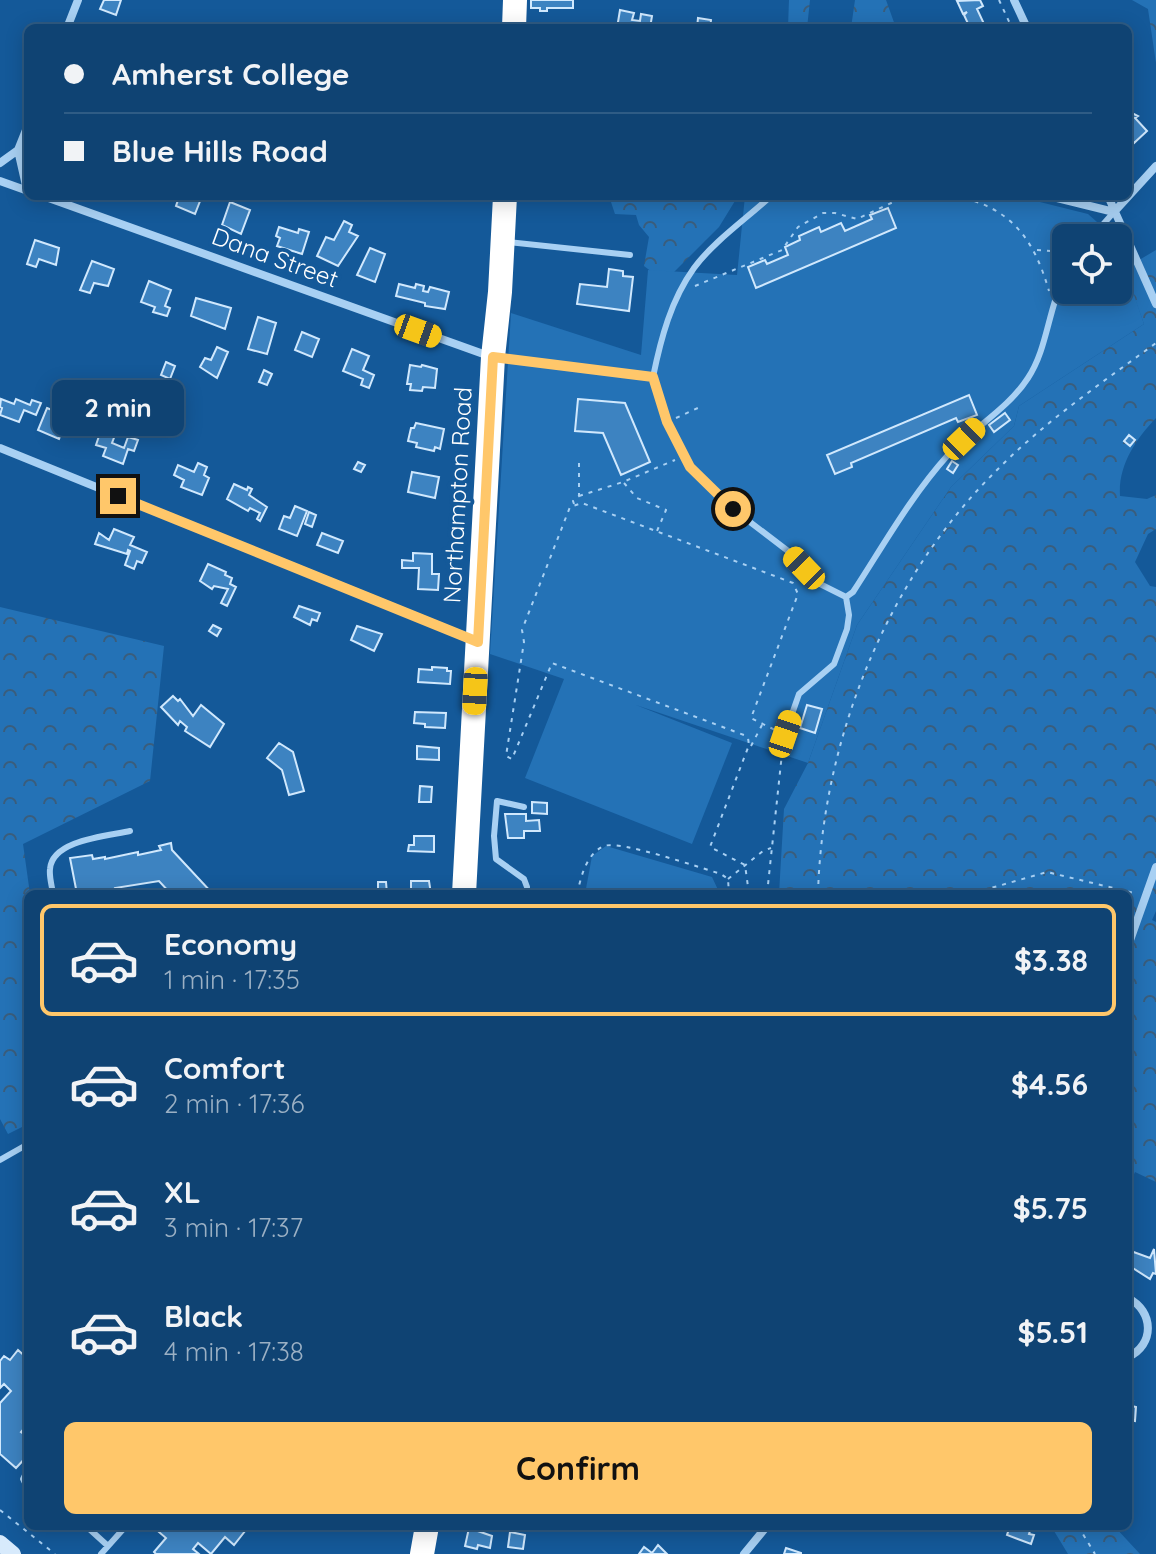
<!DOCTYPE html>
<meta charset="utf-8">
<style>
body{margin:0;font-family:Quicksand,sans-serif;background:#1d4e7b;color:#f1f3f6;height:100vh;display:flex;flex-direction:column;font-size:30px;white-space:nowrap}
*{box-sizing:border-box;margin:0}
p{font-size:26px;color:#9bb0c4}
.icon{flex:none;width:44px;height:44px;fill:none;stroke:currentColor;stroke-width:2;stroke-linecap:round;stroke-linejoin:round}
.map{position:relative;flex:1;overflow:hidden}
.panel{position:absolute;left:24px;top:890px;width:1108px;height:640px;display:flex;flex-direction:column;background:#0f4373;border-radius:12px;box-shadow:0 4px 20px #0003,0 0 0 2px #2f5c85}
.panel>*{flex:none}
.hud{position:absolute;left:24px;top:24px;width:1108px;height:176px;border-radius:12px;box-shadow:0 4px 20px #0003,0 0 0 2px #2f5c85;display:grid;align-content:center;height:176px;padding:0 40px;background:#0f4373}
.fabs{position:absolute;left:1052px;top:224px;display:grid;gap:16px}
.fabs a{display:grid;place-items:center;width:80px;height:80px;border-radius:12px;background:#0f4373;box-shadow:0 4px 20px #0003,0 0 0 2px #2f5c85;font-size:40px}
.end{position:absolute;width:36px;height:36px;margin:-18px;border:10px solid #ffc76a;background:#111;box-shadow:0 0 0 4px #111}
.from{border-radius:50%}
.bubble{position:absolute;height:56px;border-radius:12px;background:#0f4373;box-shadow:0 4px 20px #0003,0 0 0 2px #2f5c85;font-size:26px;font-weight:800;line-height:56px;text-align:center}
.car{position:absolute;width:24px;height:48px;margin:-24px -12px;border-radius:10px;box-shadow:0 0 6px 2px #0007;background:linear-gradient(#f5c518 24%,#345 0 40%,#f5c518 0 76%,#345 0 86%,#f5c518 0)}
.hud b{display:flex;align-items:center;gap:28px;height:76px;font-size:30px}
.hud b+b{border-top:2px solid #2f5c85}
.hud i{width:20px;height:20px;background:#f1f3f6}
ul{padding:14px 0 0;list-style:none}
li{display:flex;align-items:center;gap:24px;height:112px;margin:0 16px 12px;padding:0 24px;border:4px solid transparent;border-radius:12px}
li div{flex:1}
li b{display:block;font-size:30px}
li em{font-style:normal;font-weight:800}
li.current{border-color:#ffc76a}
li>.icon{width:72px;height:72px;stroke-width:1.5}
.cta{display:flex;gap:16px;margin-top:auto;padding:16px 40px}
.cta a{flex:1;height:92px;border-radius:12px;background:#ffc76a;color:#111;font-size:32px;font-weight:800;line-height:92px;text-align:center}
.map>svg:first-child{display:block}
</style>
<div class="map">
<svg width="1156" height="1554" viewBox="0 0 1156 1554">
<defs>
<pattern id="forest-crowns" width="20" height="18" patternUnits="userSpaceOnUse" patternTransform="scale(2)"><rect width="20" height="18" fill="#2472b6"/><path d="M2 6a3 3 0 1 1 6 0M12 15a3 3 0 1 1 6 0" fill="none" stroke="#3a5d7c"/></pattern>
</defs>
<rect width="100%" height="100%" fill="#145999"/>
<path fill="url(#forest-crowns)" d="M789,0H810L807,28H788Z
M855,0H886L896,28H851Z
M1132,0H1156V63L1148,9Z
M616,196H665L667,199L701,202L704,196H738L719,227L669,277L660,278L644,266L649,237L639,225L636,215L615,214L611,202Z
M1156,250V418C1135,440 1118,466 1120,496L1147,499L1156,495V529L1148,534L1135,562L1150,586L1156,587V911L1152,920L1156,922V1182L1135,1172L1128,1187V894H779L784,809L808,763L857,625L951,487L1014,426L1019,406L1144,324L1124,269Z
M0,607L164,646L150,781L23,844L30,894L28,1124L8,1134L0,1119Z
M1051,1526H1114L1140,1554H1068Z"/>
<path fill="#2472b6" d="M745,196H1016L1088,214L1115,238H1066V290H1118V248L1144,324L1019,406L1014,426L951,487L857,625L808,763L636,705L732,743L692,844L525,778L564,679L490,654L511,313L641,355L648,270L737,275Z
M606,846L712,877L720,894H585L592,856Z"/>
<path fill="#3d83c1" stroke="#d0e8fd" stroke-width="2" d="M104,0H121L116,15L100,9Z
M531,0H573V8H547V11H540V8H531Z
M980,0L983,6L977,9L985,26L970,28L964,15L967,12L963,14L957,1Z
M620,10L634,13L632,20L640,21L641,14L652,16L650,28H617Z
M698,18L711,20L710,28H697Z
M1128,111L1138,116L1135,118L1147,131L1134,143L1128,137Z
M167,196H202L195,214L176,206L178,200Z
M230,202L250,210L241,234L222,225Z
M888,208L896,228L756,288L748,267L765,260L767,264L788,255L785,247L800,240L799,236L819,227L821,232L841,223L845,231L872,219L870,215Z
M344,221L352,225L349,232L358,236L338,266L317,256L326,237L334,240Z
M279,227L298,233L299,229L309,232L302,254L277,246L280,238L276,236Z
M35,240L59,248L56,265L39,259L36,267L27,264Z
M370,248L385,254L375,282L357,275Z
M92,261L114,269L108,286L94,283L90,293L80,290Z
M609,269L623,271V276L633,277L629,311L577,304L580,284L607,287Z
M149,281L171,290L165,306L170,308L167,316L153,312L155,307L141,302Z
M399,284L415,288L416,284L424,286L423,291L428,292L430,287L449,292L445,309L425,306V303L396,296Z
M196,298L231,308L225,329L191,316Z
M258,317L276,323L267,354L248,349Z
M302,332L319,339L312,357L295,350Z
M217,347L228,352L217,378L200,367L205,358L211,360Z
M352,349L369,356L363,370L374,375L369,388L361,385L363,379L343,371Z
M166,362L175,366L170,379L161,375Z
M410,365L421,367L422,365L437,369L435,388L423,387L422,391L410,390L411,384H407Z
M264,370L272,374L267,385L259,382Z
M169,384L181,389L178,398L165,394Z
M969,395L977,415L958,422L956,418L851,463L852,467L835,474L827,455Z
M1,399L14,404L16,399L30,405L32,400L41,403L36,415L24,410L19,422L0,415L2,408L0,407Z
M578,399L625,403L650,462L621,475L603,433L575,431Z
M47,408L59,413L60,409L70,413L59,439L38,430Z
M1005,413L1010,420L994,432L989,425Z
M416,423L444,429L440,449L435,447L434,451L416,447L417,443L408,441L411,428H414Z
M101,430L115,435L112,443L124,448L128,437L138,440L134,451L128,449L123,464L103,456L106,448L96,445Z
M1129,435L1135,440L1130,446L1124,441Z
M952,461L958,465L953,473L947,469Z
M358,462L365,465L361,472L354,469Z
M198,463L207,467L204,475L209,478L202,495L181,487L184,480L174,475L178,465L194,472Z
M412,472L439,477L435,498L408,492Z
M234,484L247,490L248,487L252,489L249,495L267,507L260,521L257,519L260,513L250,508L248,511L227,499Z
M295,506L307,511L297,536L279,529L284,516L290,518Z
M309,512L316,515L312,527L305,524Z
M114,529L134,537L130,545L147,552L142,563L137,561L134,569L125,565L130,551L128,550L127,554L95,544L99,533L109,540Z
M322,533L343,541L338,553L317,545Z
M413,553L432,554V574H439L438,590L418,589L419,568H402V560L413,561Z
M208,564L226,572L225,575L232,578L230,584L236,587L227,606L221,603L228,589L214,586L212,589L200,581Z
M299,606L320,613L317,621L312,619L310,625L294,617Z
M213,625L221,629L217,636L209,631Z
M357,626L382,634L374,651L351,640Z
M432,667L447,668V671H451L450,684L418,682L419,669L432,670Z
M173,696L178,701L180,699L193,716L201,705L224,724L210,747L185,731L187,727L180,721L178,725L161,707Z
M807,705L822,709L815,733L800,728Z
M415,712L446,713L445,728L425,727V724L414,723Z
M279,743L293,752L304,791L289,795L282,770L267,758Z
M417,746L439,748V760L417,759Z
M420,786L432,787L431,802H419Z
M532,802L547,803V814L532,813Z
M505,814H526V821L539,820L540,831H524V838H508Z
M414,836H434V852L408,851L409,845H414Z
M171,843L172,850L213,894H171L159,881L115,888L116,894H77L70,858L92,855L93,859L105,857V859L138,852V855L161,850L159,846Z
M411,881H429L431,894H406V891H411Z
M378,882H386L387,894H378Z
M1154,1249L1156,1274L1153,1273L1150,1279L1128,1265V1250L1150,1258Z
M18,1350L28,1359V1424L21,1432L28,1437V1455L16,1468L0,1454V1403L11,1391L4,1384L0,1388V1361L4,1356L10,1360Z
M1128,1400L1133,1401L1132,1406L1136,1407L1135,1421L1128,1420Z
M152,1526H249L234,1545L225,1537L211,1554L198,1543L193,1549L199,1554H156L154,1552L166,1538Z
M1010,1526L1031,1528L1029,1534L1034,1535L1031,1544L1007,1535Z
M469,1528L492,1536L490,1548L478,1545L477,1549L465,1546Z
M510,1532L525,1535L523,1549L508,1547Z
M658,1545L667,1554H639L644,1547L652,1553Z
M786,1548L801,1553V1554H784Z"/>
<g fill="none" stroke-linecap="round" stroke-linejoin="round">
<path stroke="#a8d0f3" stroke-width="2" stroke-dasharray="4 6" stroke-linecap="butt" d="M999,0L1012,28
M955,196C1011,207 1034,239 1049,291
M1037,250L1066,252
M695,286L782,250L798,227L823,213H835L857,219L902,198L912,196
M676,418L700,407
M624,483L637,498L666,510L657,531
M579,496L623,482L675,460
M574,504L573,501L579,496V457
M751,746L762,725
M728,879L763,851L771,848
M577,894C581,877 586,854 604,846C620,840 701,868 721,874L728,879L729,894
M749,894L745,865L710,847L749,745L748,738L744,735L552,663L512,759L506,756L524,642L522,630L570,507L582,503L793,583L798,594L751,718L777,731
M767,894L783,744
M818,894C822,742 886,580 995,472C1043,423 1100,384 1156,343
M985,894L991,888L1047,872L1134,893
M0,1510L55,1554
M1078,1526L1095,1554"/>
<path stroke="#a8d0f3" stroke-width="6" d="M1091,238L1114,212
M507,242L630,255
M497,357L653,377L667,422L690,467L733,509L788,551L820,584L846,597L853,592C883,546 911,496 948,455C973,428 1008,409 1028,378C1048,348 1048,307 1066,274
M653,377C661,338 671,300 694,268C714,241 746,219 771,196
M785,734L799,694L834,664L847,629L849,615L846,597
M524,807L497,801L494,836L496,859L524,879L527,887
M53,894C52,886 49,877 50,869C52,840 107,836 130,831
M0,1160L28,1144
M28,1469L23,1479L28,1489
M86,1526L108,1546
M101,1554L126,1526"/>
<path stroke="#a8d0f3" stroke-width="8" d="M1014,0L1027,28
M67,28L78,0
M0,163L18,150
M0,181L28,191
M27,190L18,150L28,125
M43,196L489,356
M1049,196L1114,212L1156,166
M1108,196L1156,304
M0,448L474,640
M1128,946L1156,867
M1128,1298C1154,1311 1155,1345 1128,1357
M744,1554L767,1526"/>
<path stroke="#d7eafc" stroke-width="16" d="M0,1543L13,1554"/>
<path stroke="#fff" stroke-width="24" d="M514,28L515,0
M464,894L493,357L500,292L505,196
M422,1554L427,1526"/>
</g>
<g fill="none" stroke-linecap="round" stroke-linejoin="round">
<path stroke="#ffc76a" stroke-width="10" d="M118,496L478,642L493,357L653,377L667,422L690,467L733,509"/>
</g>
<g text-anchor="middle" stroke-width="8" stroke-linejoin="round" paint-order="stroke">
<g font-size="24" fill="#fff" stroke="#145999">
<text transform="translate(275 258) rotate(20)" y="8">Dana Street</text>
<text transform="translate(458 495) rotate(-87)" y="8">Northampton Road</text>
</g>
</g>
</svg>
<div class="fabs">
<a><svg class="icon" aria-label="locate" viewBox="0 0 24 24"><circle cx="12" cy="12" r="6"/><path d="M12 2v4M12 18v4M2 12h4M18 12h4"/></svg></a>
</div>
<i class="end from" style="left:733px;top:509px"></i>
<i class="end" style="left:118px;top:496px"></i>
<div class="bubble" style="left:52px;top:380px;width:132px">2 min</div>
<i class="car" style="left:418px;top:331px;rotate:110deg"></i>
<i class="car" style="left:964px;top:439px;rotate:46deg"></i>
<i class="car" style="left:804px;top:568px;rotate:316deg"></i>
<i class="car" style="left:475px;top:691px;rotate:183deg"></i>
<i class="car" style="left:785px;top:734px;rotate:19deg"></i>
<div class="hud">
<b><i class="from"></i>Amherst College</b>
<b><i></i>Blue Hills Road</b>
</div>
<section class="panel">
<ul>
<li class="current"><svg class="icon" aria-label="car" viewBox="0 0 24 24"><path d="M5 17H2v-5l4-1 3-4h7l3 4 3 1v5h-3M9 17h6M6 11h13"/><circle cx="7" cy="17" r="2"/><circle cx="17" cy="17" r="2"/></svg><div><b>Economy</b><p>1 min · 17:35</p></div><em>$3.38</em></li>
<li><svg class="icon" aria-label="car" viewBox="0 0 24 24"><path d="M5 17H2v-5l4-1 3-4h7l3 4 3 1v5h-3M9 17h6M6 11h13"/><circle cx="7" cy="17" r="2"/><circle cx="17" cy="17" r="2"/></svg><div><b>Comfort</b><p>2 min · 17:36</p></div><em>$4.56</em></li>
<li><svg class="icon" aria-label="car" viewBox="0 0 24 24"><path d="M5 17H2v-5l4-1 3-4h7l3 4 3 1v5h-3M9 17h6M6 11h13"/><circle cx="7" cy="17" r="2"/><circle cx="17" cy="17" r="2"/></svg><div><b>XL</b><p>3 min · 17:37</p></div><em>$5.75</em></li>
<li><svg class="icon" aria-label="car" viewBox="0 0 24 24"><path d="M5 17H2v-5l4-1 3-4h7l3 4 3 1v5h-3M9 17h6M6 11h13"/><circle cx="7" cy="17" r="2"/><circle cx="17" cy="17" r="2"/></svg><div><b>Black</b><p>4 min · 17:38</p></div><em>$5.51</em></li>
</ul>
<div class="cta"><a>Confirm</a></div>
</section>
</div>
